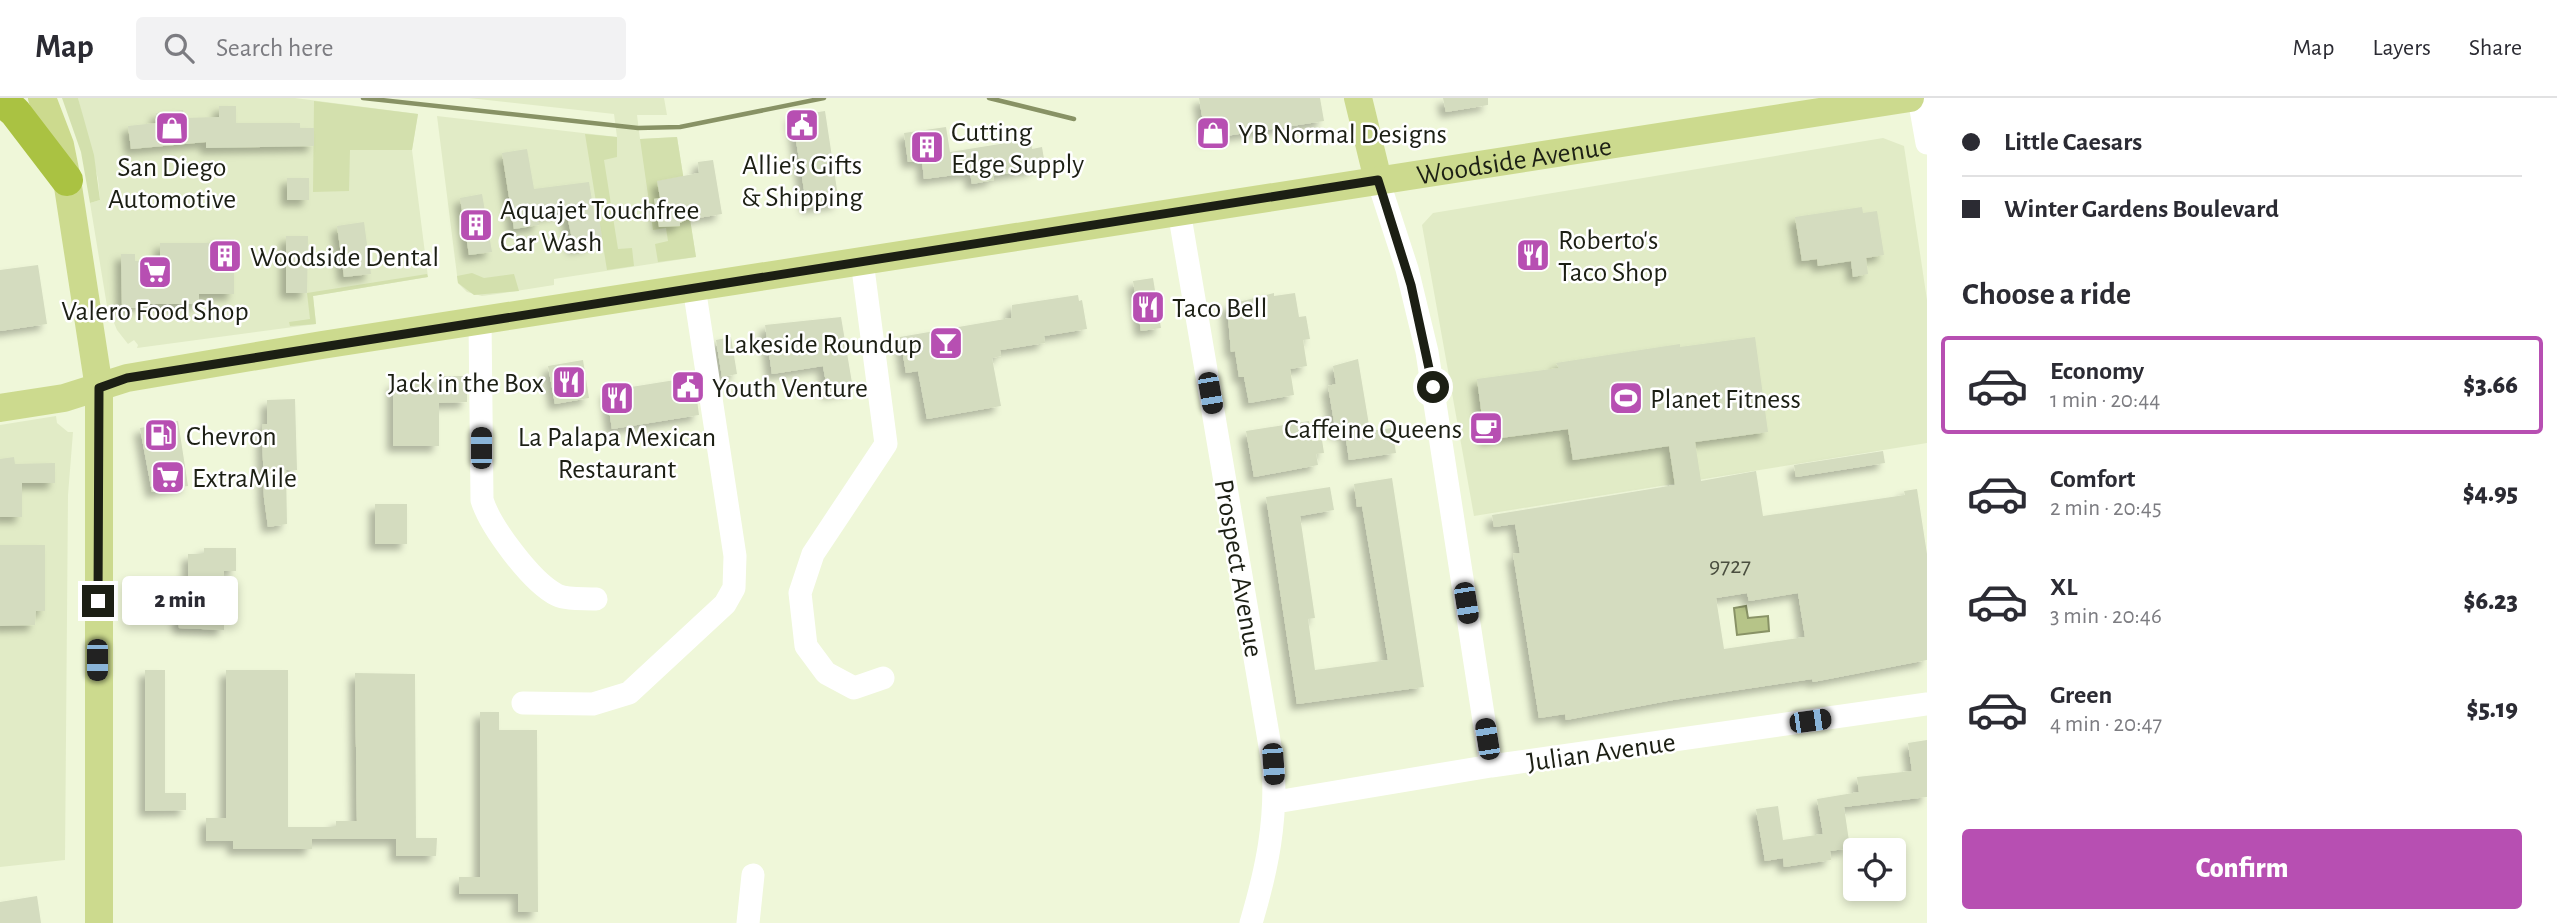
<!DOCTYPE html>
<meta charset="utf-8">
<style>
body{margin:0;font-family:"Alegreya Sans",sans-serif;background:#f2f2f3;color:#2b2b33;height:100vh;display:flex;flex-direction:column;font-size:26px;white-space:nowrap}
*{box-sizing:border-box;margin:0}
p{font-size:23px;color:#7c7c81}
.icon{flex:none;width:38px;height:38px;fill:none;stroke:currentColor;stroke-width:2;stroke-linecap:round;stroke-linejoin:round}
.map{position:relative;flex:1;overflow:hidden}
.side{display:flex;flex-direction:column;background:#fff;width:630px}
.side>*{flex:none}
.guide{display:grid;align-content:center;height:154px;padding:0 35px;background:#fff}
.controls{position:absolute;left:1843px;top:740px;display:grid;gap:14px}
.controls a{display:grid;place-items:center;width:63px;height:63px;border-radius:7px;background:#fff;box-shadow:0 4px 10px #0003;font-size:35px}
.end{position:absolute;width:32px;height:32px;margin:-16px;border:9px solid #1c1f14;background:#fff;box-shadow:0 0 0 4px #fff}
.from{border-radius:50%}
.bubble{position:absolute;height:49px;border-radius:7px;background:#fff;box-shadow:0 4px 10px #0003;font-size:23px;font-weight:800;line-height:49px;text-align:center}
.car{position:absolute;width:21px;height:42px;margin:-21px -10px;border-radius:9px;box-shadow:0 0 5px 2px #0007;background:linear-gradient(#222 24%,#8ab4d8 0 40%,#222 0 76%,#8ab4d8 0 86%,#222 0)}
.guide b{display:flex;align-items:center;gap:24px;height:66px;font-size:26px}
.guide b+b{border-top:2px solid #e1e1e2}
.guide i{width:18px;height:18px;background:#2b2b33}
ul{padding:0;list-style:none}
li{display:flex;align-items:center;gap:21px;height:98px;margin:0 14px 10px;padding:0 21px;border:4px solid transparent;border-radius:7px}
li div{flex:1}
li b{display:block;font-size:26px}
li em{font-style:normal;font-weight:800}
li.selected{border-color:#b74fb2}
li>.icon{width:63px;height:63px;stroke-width:1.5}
h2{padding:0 35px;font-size:32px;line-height:84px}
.cta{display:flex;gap:14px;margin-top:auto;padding:14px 35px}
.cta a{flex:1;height:80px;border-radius:7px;background:#b74fb2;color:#fff;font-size:28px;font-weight:800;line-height:80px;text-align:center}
header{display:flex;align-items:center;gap:42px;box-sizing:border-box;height:98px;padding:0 35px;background:#fff;border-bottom:2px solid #e1e1e2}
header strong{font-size:33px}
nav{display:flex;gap:38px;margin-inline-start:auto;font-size:24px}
.search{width:490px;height:63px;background:#f2f2f3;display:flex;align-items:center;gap:18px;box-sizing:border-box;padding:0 24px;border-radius:7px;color:#7c7c81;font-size:26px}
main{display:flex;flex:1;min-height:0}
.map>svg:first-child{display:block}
</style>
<header>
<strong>Map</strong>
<div class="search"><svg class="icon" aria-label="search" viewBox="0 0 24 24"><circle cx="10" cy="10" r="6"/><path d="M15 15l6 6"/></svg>Search here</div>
<nav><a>Map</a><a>Layers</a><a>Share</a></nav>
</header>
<main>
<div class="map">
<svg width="1927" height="825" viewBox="0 0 1927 825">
<defs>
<filter id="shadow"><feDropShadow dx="-6" dy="6" stdDeviation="3.5" flood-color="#0004"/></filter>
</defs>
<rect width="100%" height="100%" fill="#eff7d9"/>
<path fill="#e1ebc6" d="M78,0H295L418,16L412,52L428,179L313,198L316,226L137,250L138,247L134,242L128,246L117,232L107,208L90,105L100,102L98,81Z
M469,0H664L667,17H637L640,41L677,39L696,159L554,181V187L497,196L482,198L467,194L458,185L437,18L617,39L614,16Z
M1883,40L1904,48L1927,202V345L1474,418L1422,127L1433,115Z
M56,318L57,325L68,334H73L68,397L65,762L0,769V327Z"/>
<path fill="#d3e0ad" d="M62,0H78L94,57L100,102L90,105L81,54Z
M314,3L418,16L412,52H350L349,93L313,94Z
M585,36L617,39V59L604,62L618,151L632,150L634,168L607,172Z
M677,39L696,159L658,164L655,146L668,143L666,130L653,132L640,41Z
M472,175L484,180L514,176L519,193L474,197L458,185L457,178Z
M427,176L428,179L313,198L316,226L290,228L289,224L310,221L307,195Z"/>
<path fill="#b6c488" stroke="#889265" stroke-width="2" d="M1746,508L1748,520L1768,518L1769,533L1737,537L1734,510Z"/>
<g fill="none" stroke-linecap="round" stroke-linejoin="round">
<path stroke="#889265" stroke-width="4.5" d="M363,0L638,30L680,29L824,0
M989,0L1074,21"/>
</g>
<path fill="#d4dcbf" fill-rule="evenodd" filter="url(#shadow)" d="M1199,0H1320L1324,23L1206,41Z
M1443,0H1488V7L1446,14Z
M219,8H236V25H300V30H314V48L206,50V44L131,51L128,28L157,25L156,15L183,12L184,20L219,19Z
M825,13L839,105L807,110L792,18Z
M946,29L950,54L1031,41L1032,51L1042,49L1045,67L1034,68L1035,71L993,78L994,82L972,86L970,75L924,81L922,63L908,64L904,35Z
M527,51L534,91L589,84L595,121L599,120L602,139L592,141L593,146L574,150L566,113L538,118L539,127L514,131L502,55Z
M713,62L722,116L686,122L680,125V128L659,129L654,101L660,100L657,83L699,75L698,64Z
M287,80H309V102H287Z
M482,96L492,154L469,157L460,100Z
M1862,109L1863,115L1877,113L1884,157L1866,160L1868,176L1853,179L1851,163L1818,168L1817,161L1802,163L1795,119Z
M364,124L371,176L344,179L337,128Z
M286,138H308L307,195H286Z
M216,141H234V196H199V206H136V210H122L121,156H135V163H160V145H216Z
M38,167L47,226L0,233V172Z
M1153,180L1161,230L1141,233L1133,183Z
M1274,195V198L1295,195L1299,219L1306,218L1310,241L1303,242L1307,268L1290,271L1294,297L1249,305L1244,279H1239L1235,253L1231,254L1227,207Z
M1078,197L1079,203L1082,202L1087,231L1044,238L1045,245L1000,252L1001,258L992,260L1001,308L927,321L918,273L906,275L900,239L1011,220L1012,207Z
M841,219L853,291L828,296L823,268L772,276L765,227Z
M731,239L737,276L722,279L716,242Z
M1755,239L1768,334L1695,344L1701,383L1756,373L1763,418L1905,397L1904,393L1917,391L1927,456V562L1813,584L1812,581L1673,602L1566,622L1565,616L1539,620L1513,456L1520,455L1515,426L1494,429L1492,417L1675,387L1669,348L1573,362L1568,331L1485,342L1477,281L1559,270L1556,265L1680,246V249ZM1747,495L1749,503L1798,495L1805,539L1724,551L1716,500Z
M1358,261L1370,333L1392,330L1396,355L1349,362L1345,334L1336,336L1328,288L1336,286L1333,268Z
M583,262L589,300L555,306L548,268Z
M440,278H467V304L439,305V348H393V284H440Z
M694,279L699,317L612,331L606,293Z
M295,301L297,372H286L287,426L268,429L264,400L262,326H267V302Z
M178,323L188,388L152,394L140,330Z
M1309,323L1312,343L1322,342L1324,355L1316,356L1318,367L1254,379L1246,333Z
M1883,353L1885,365L1796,379L1794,367Z
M14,359L15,366L55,365V385H22V419H0V361Z
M1392,380L1424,589L1297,606L1266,399L1330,389L1334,412L1300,418L1315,520L1308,521L1315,572L1388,562L1362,408L1357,409L1354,386Z
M375,406H407V446H375Z
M0,447H45V513H36L35,527L0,528Z
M204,450H236V473H224V532L179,530L177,502L179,478H188V456H204Z
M145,572H165V695H186V712L145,713Z
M226,572H288V729H336V723H357L355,575L415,576L416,740H437L436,758H396V741H312V751H233V743H206V720H226Z
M480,614H499V632H537L538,814H518V796H459V779H480Z
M1927,642V699L1844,709L1850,750L1830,753L1831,762L1784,769L1783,760L1765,763L1756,711L1778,708L1783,742L1823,736L1817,701L1859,694L1857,679L1912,673L1908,645Z
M37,798L41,825H0V804Z"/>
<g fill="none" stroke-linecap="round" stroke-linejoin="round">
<path stroke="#fff" stroke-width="23" d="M1919,0L1927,45
M1378,82L1407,171L1427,254L1491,668
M1179,113L1273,666C1277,723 1267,771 1251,825
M862,163L886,346L813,456L800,495L806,548L826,575L854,590L883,580
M480,222L482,402C490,428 531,484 557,497C567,502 585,500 596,501
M523,605L593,606L629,595L725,506L734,490L735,458L694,189
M1276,704L1491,668L1927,606
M748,825L753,777"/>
<g stroke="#ccda8e" stroke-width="28">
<path d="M42,0L60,47L67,82L99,290V825"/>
<path d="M1358,0L1378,82"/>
<path id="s1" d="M0,310L64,300L127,280L322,247L1910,0"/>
</g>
<path stroke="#aac242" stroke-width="32" d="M0,1L15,14L67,82"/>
</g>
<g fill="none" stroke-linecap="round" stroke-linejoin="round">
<path stroke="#1c1f14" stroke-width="9" d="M98,503L99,290L127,280L1378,82L1411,187L1433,289"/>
</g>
<defs>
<g id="civic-square" transform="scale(1.75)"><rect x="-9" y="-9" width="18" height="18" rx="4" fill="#b74fb2" stroke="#fff"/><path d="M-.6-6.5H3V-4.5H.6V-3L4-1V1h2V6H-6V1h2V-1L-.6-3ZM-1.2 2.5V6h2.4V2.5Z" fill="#fff"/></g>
<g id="shop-square" transform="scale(1.75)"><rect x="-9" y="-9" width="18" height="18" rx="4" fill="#b74fb2" stroke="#fff"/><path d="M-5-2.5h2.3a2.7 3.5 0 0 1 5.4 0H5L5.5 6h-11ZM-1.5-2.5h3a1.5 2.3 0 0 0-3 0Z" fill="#fff"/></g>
<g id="building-square" transform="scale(1.75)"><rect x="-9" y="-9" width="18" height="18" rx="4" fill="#b74fb2" stroke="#fff"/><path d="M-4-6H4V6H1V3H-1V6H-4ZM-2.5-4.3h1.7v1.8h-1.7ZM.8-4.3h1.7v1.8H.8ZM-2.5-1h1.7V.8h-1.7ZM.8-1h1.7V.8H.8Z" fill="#fff"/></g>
<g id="restaurant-square" transform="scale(1.75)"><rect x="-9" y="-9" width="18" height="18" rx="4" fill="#b74fb2" stroke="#fff"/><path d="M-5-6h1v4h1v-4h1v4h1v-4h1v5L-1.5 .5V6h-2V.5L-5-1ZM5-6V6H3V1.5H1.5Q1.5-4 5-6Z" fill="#fff"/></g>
<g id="supermarket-square" transform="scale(1.75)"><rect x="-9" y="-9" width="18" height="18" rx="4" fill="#b74fb2" stroke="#fff"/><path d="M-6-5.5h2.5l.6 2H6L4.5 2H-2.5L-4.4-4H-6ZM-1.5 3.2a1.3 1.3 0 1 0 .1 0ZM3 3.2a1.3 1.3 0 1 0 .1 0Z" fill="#fff"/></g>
<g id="bar-square" transform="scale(1.75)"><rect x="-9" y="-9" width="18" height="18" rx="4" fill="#b74fb2" stroke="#fff"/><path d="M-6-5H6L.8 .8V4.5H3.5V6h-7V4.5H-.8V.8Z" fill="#fff"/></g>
<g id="stadium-square" transform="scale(1.75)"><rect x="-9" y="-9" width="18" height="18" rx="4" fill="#b74fb2" stroke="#fff"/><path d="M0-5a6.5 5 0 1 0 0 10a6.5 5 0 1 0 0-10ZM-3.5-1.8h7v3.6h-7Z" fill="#fff"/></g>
<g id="cafe-square" transform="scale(1.75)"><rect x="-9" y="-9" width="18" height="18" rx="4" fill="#b74fb2" stroke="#fff"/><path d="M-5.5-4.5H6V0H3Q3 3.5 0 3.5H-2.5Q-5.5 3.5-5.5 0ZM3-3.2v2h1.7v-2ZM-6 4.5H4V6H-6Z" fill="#fff"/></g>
<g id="fuel-square" transform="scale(1.75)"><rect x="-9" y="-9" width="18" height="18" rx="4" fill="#b74fb2" stroke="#fff"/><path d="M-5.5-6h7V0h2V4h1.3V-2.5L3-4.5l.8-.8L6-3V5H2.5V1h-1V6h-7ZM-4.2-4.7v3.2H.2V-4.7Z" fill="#fff"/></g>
</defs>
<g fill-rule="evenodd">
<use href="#civic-square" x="802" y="27"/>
<use href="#shop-square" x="172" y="30"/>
<use href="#shop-square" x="1213" y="35"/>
<use href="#building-square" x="927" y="49"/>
<use href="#building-square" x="476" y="127"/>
<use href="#restaurant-square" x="1533" y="157"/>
<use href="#building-square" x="225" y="158"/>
<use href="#supermarket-square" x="155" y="174"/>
<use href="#restaurant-square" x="1148" y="209"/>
<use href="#bar-square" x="946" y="245"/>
<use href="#restaurant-square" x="569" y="284"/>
<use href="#civic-square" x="688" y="289"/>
<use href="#restaurant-square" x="617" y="300"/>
<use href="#stadium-square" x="1626" y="300"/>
<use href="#cafe-square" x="1486" y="330"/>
<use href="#fuel-square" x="161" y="337"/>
<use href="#supermarket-square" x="168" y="379"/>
</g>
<g text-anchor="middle" stroke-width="5" stroke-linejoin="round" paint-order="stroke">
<g font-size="24" fill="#4a4e3f">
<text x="1730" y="475">9727</text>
</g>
<g font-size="28" fill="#1c1f14" stroke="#fff" text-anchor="start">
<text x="951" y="43">Cutting<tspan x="951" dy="32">Edge Supply</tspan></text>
<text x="1238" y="45">YB Normal Designs</text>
<text x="802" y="76" text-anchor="middle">Allie's Gifts<tspan x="802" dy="32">&amp; Shipping</tspan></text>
<text x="172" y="78" text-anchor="middle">San Diego<tspan x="172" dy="32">Automotive</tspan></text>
<text x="500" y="121">Aquajet Touchfree<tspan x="500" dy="32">Car Wash</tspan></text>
<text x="1558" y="151">Roberto's<tspan x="1558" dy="32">Taco Shop</tspan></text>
<text x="250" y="168">Woodside Dental</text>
<text x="1172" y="219">Taco Bell</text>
<text x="155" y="222" text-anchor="middle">Valero Food Shop</text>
<text x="922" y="255" text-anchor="end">Lakeside Roundup</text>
<text x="544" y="294" text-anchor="end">Jack in the Box</text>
<text x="712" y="299">Youth Venture</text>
<text x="1650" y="310">Planet Fitness</text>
<text x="1462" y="340" text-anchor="end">Caffeine Queens</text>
<text x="186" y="347">Chevron</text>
<text x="617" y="348" text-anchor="middle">La Palapa Mexican<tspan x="617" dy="32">Restaurant</tspan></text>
<text x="192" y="389">ExtraMile</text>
</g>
<g font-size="28" fill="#1c1f14" stroke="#fff">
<text dy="10" stroke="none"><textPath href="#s1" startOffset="1535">Woodside Avenue</textPath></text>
<text transform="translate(1240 470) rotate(80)" y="10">Prospect Avenue</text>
<text transform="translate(1601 653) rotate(-8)" y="10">Julian Avenue</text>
</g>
</g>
</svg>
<div class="controls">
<a><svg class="icon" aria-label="locate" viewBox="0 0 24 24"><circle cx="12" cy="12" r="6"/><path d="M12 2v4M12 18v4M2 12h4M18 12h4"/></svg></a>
</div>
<i class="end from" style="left:1433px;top:289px"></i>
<i class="end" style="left:98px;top:503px"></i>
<div class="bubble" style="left:122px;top:478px;width:116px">2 min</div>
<i class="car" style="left:1210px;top:295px;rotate:170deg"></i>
<i class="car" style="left:481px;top:350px;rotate:0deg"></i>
<i class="car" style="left:1466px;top:505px;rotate:171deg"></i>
<i class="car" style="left:97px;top:562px;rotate:180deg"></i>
<i class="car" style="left:1810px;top:623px;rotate:82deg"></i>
<i class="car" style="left:1487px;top:641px;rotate:351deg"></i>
<i class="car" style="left:1273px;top:666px;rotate:176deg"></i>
</div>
<section class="side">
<div class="guide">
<b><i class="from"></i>Little Caesars</b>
<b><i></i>Winter Gardens Boulevard</b>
</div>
<h2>Choose a ride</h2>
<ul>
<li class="selected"><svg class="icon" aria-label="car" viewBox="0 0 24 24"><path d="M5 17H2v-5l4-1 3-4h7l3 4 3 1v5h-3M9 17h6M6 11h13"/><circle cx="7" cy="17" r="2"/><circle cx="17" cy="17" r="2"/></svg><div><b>Economy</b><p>1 min · 20:44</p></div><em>$3.66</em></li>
<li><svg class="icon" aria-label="car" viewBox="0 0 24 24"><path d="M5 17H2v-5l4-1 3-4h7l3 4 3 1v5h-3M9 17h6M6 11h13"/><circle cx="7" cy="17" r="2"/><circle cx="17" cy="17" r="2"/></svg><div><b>Comfort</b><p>2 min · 20:45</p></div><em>$4.95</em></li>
<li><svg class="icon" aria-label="car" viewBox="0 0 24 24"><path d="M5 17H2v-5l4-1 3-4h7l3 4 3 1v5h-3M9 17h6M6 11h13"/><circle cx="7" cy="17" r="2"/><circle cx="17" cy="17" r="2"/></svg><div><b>XL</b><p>3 min · 20:46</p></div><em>$6.23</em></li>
<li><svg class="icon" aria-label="car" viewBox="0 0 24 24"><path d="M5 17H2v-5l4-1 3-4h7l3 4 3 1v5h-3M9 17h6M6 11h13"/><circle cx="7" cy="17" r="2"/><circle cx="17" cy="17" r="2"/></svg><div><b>Green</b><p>4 min · 20:47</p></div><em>$5.19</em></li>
</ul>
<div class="cta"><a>Confirm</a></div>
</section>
</main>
